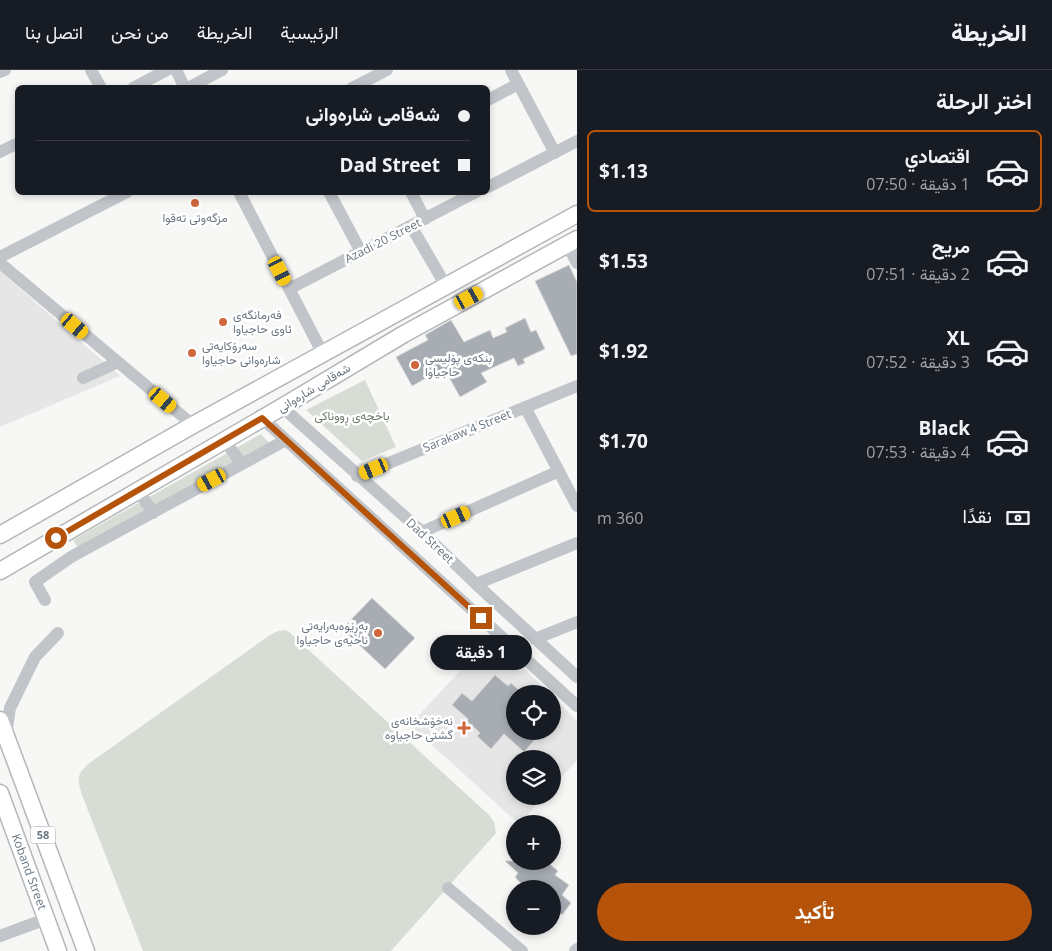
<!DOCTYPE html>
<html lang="ar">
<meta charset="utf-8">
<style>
body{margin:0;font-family:"Open Sans",Vazirmatn,sans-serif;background:#20242c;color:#f1f3f6;direction:rtl;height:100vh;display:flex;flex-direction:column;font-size:19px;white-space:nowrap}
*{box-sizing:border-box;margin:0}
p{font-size:16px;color:#9ea1a6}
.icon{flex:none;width:28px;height:28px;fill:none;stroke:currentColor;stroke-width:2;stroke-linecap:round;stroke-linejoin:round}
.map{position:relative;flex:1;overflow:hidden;direction:ltr}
.side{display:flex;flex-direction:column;background:#171b24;width:475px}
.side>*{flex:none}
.hud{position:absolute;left:15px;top:15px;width:475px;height:110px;border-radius:8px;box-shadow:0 2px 8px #0003;direction:rtl;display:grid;align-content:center;height:110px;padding:0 20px;background:#171b24}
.fabs{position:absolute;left:506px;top:615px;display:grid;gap:10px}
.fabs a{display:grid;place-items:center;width:55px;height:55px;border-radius:50%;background:#171b24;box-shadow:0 2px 8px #0003;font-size:25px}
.end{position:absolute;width:22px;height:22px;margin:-11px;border:6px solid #b45309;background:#fff;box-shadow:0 0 0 2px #fff}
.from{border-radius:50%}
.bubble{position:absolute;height:35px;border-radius:18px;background:#171b24;box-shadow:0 2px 8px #0003;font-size:16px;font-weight:700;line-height:35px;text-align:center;direction:rtl}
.car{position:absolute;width:15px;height:30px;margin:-15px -8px;border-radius:6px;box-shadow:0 0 4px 1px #0007;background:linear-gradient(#f5c518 24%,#345 0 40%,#f5c518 0 76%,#345 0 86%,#f5c518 0)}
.hud b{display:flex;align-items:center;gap:18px;height:48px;font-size:19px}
.hud b+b{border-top:1px solid #363941}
.hud i{width:12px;height:12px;background:#f1f3f6}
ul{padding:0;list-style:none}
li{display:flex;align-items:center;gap:15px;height:82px;margin:0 10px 8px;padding:0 10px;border:2px solid transparent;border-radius:8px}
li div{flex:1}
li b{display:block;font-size:19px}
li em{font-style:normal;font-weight:700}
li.selected{border-color:#b45309}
li>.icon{width:45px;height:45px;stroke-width:1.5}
h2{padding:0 20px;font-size:22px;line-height:60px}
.pay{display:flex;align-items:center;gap:12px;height:55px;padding:0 20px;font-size:19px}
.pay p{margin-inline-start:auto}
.cta{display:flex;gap:10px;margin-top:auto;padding:10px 20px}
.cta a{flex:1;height:58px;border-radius:30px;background:#b45309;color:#fff;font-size:20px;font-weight:700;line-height:58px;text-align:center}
header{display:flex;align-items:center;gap:30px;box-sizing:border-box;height:70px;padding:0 25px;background:#171b24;border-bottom:1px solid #363941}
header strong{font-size:24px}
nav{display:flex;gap:28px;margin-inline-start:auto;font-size:18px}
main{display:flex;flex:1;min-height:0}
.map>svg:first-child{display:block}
</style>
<header>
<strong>الخريطة</strong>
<nav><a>الرئيسية</a><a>الخريطة</a><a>من نحن</a><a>اتصل بنا</a></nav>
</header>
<main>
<section class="side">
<h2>اختر الرحلة</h2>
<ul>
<li class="selected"><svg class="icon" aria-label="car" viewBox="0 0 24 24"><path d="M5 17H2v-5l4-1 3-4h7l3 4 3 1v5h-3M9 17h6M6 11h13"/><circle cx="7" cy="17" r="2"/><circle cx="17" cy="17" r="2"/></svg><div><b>اقتصادي</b><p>1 دقيقة · 07:50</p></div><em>$1.13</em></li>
<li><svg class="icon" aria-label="car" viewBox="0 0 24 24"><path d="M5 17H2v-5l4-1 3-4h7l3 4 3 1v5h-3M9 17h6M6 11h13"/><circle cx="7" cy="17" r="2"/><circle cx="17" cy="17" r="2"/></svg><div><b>مريح</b><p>2 دقيقة · 07:51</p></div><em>$1.53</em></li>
<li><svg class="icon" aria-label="car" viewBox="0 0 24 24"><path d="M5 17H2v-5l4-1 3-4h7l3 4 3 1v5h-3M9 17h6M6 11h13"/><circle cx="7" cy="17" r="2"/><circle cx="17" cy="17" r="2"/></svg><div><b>XL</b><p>3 دقيقة · 07:52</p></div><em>$1.92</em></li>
<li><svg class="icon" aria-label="car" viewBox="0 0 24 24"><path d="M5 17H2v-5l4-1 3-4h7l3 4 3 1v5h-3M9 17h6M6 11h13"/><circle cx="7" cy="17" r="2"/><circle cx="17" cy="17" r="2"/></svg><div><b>Black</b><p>4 دقيقة · 07:53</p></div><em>$1.70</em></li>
</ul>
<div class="pay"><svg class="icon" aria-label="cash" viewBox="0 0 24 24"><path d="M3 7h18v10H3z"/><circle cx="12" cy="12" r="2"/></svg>نقدًا<p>360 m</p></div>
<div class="cta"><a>تأكيد</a></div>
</section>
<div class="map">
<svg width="577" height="881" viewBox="0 0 577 881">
<rect width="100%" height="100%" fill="#f7f7f5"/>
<path fill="#e5e6e5" d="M0,201L120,306L0,357Z
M492,566L550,624H515V661H552L553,626L577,651V690L553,717L552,689H515V726H544L519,754L410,655Z"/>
<path fill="#d7dcd5" d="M365,310L396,377L362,391L306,340Z
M261,364L272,376L81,483L73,470Z
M285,560L289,562L489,745L494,752L496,763L391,881H143L82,725C77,708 76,704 91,692L270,565L278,561Z"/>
<path fill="#a7adb3" stroke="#d9d9d7" d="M569,195L577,212V284L571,286L535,211Z
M525,248L531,262L536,260L545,279L523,289L525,293L518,296L514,288L481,303L487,312L460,327L444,298L412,316L396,287L428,270L425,265L451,250L464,272L490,260L493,268L507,262L505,258Z
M372,528L415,568L385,599L342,559Z
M495,605L508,616L511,613L518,619L515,622V641L510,647L515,652V661H542L524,682L504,664L491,679L477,666L480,663L467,651L468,649L452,635L462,623L472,631Z
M505,791H546L558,801L555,805L569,815L562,825L571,833L562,845L552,836V819H526L515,807L518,803Z"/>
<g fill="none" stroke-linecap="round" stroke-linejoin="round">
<g stroke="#b3b6ba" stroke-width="19">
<g id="major">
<path d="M0,465L193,355L577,144"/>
<path d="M0,501L282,337L404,264L577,169"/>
<path d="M0,650L86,881"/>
<path id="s1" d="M0,723L58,881"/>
</g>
</g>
<path stroke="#c1c4c8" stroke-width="12" d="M91,0L101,18
M176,0L185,18
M511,0L555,83
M0,2L5,0
M133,18L167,0
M188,18L222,0
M352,18L387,0
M488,30L518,14
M0,82L18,73
M488,117L577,71
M239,122L323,284
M329,122L361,182
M411,122L425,149
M411,156L446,216
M567,174L577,193
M0,187L127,122
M0,193L193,355
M289,219L476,122
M83,308L118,292
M282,337L422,462L476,514L577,607
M525,337L577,436
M262,348L577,636
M224,370L242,394
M357,406L577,316
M138,420L153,443
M422,462L559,401
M476,514L577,473
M45,530L35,512L71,487L286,370
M535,569L577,552
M6,665L10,638L35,587L58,563
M448,818L522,881
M0,866L46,849
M575,881L577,879"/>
<use href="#major" stroke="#fff" stroke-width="16"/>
</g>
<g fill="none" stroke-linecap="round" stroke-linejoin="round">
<path stroke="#b45309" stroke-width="6" d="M56,468L262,348L481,548"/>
</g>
<g fill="#d0673c" stroke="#fff" stroke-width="2">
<circle cx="195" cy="133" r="5"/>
<circle cx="223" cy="252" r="5"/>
<circle cx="192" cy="283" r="5"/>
<circle cx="415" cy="295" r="5"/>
<circle cx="378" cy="563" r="5"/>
<path d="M461.5 650.5h5v5h5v5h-5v5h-5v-5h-5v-5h5z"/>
</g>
<g text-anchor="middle" stroke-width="5" stroke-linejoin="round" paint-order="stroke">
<rect fill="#fff" stroke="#979fa8" stroke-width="1" x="30.5" y="756.5" width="25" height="17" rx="4"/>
<g font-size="11" font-weight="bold" fill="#6a7683">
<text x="43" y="769">58</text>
</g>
<g font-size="12" fill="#6a7683" stroke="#fff" text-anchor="start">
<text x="195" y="152" text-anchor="middle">مزگەوتی تەقوا</text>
<text x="233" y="249">فەرمانگەی<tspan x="233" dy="14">ئاوی حاجیاوا</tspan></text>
<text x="202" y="280">سەرۆکایەتی<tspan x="202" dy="14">شارەوانی حاجیاوا</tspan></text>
<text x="425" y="292">بنکەی پۆلیسی<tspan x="425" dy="14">حاجیاوا</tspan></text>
<text x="368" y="560" text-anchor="end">بەڕێوەبەرایەتی<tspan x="368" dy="14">ناحیەی حاجیاوا</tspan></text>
<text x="453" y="655" text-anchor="end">نەخۆشخانەی<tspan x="453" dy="14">گشتی حاجیاوە</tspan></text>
</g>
<g font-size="12" fill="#6a7683" stroke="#fff">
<text transform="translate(383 171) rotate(-27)" y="4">Azadi 20 Street</text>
<text transform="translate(314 318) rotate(-31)" y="4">شەقامی شارەوانی</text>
<text transform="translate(467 361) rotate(-22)" y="4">Sarakaw 4 Street</text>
<text transform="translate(430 471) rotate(43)" y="4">Dad Street</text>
<text dy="4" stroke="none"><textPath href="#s1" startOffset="84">Koband Street</textPath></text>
</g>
<g font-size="12" fill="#6b7b68" stroke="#fff">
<text x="352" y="350">باخچەی ڕووناکی</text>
</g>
</g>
</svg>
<div class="fabs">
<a><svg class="icon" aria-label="locate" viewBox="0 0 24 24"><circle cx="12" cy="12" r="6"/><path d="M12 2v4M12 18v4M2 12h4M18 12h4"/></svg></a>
<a><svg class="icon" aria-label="layers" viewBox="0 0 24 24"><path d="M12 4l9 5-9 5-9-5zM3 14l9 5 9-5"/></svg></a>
<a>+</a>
<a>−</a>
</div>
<i class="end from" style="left:56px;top:468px"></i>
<i class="end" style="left:481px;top:548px"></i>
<div class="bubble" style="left:430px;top:565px;width:102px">1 دقيقة</div>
<i class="car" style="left:280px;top:201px;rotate:153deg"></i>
<i class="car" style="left:469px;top:228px;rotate:62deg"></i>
<i class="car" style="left:75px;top:256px;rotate:130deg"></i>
<i class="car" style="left:163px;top:330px;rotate:130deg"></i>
<i class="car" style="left:374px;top:399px;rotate:248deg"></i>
<i class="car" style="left:212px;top:410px;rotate:242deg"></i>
<i class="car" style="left:456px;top:447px;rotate:66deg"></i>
<div class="hud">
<b><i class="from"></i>شەقامی شارەوانی</b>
<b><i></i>Dad Street</b>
</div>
</div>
</main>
